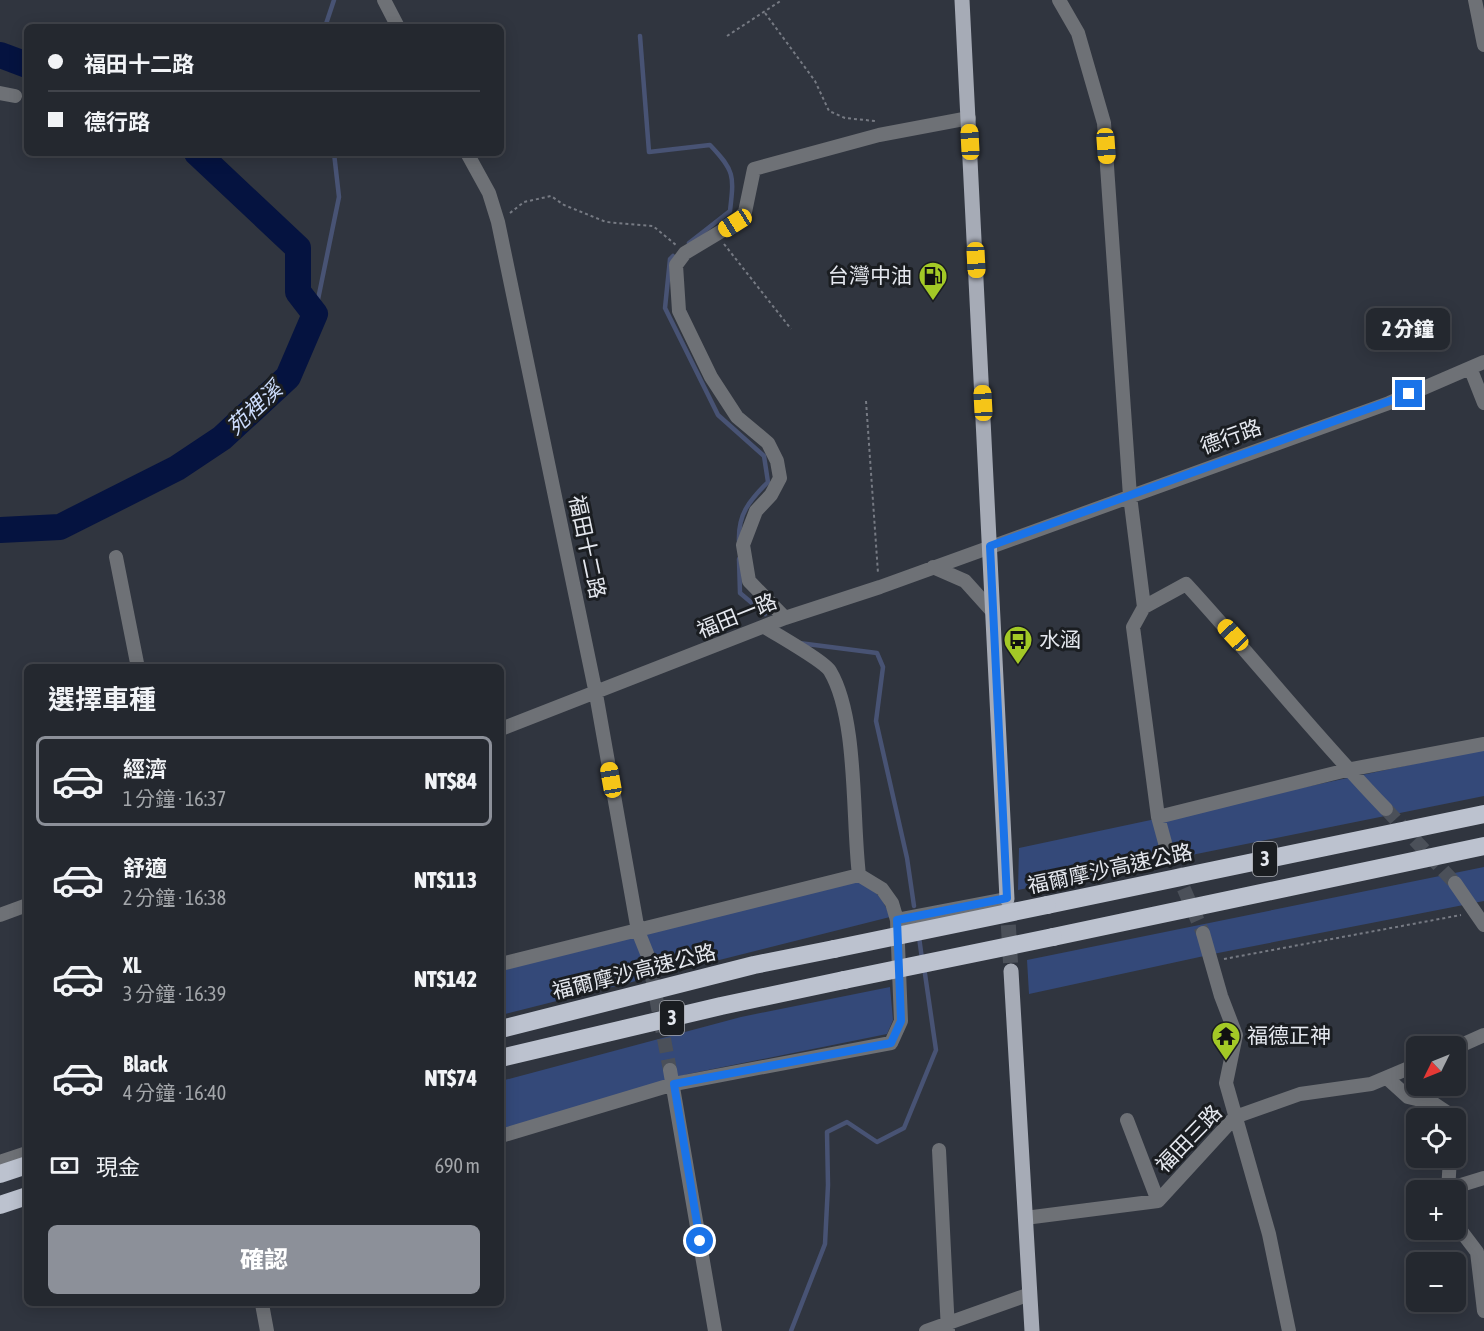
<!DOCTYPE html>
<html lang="zh-TW">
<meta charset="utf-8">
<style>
body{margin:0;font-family:"Asap Condensed","Noto Sans TC",sans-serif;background:#2c3037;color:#f1f3f6;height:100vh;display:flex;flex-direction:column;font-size:22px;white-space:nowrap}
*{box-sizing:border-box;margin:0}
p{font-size:20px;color:#a3a6aa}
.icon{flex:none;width:33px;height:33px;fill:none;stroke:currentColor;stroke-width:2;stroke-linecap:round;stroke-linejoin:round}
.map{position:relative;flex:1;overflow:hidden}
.details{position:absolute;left:24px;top:664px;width:480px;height:642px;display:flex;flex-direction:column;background:#24282f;border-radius:9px;box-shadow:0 3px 15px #0003,0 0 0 2px #41444b}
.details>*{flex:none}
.hud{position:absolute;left:24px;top:24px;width:480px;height:132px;border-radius:9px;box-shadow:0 3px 15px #0003,0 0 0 2px #41444b;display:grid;align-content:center;height:132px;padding:0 24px;background:#24282f}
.needle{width:39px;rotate:227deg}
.fabs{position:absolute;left:1406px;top:1036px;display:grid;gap:12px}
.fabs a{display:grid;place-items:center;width:60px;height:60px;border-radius:9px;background:#24282f;box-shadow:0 3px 15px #0003,0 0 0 2px #41444b;font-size:30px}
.end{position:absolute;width:27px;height:27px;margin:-14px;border:8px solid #1a73e8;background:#fff;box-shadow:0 0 0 3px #fff}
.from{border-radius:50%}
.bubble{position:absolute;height:42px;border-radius:9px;background:#24282f;box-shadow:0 3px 15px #0003,0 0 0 2px #41444b;font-size:20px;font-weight:800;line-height:42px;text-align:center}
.car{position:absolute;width:18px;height:36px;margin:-18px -9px;border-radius:8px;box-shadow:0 0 4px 2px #0007;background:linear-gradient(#f5c518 24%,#345 0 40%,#f5c518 0 76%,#345 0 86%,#f5c518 0)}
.hud b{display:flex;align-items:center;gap:21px;height:57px;font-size:22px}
.hud b+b{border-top:2px solid #41444b}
.hud i{width:15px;height:15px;background:#f1f3f6}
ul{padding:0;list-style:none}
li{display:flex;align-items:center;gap:18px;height:90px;margin:0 12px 9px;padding:0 12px;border:3px solid transparent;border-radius:9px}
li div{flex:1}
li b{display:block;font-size:22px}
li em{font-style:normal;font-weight:800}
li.current{border-color:#8c9099}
li>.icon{width:54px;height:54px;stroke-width:1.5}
h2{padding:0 24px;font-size:27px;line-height:72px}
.pay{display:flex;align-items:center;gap:15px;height:66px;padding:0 24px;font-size:22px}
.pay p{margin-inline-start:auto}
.cta{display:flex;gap:12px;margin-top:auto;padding:12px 24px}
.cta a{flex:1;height:69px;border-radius:9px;background:#8c9099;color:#fff;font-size:24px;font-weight:800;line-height:69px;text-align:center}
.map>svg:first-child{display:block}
</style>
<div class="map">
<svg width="1484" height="1331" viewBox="0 0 1484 1331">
<rect width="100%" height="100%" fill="#30353f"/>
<path fill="#344979" d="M1484,749V796L1018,890L1019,848Z
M1484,867V901L1218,953L1029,994L1027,960Z
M850,880C871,885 883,896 890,917L501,1015V969Z
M890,987L893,1020L887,1034L688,1074L501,1131V1081L741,1017Z"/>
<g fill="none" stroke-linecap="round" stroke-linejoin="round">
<path stroke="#485374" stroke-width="4.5" d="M325,27L334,0
M640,36L649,152L710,145C735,171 734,176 730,211L689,243
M673,256L670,259L665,308L718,415L764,456L768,482C749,501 738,514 739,541
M315,314L339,197L334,153
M739,559L740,593L765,614
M799,643L877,653L883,667L876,721L907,858L914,906
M919,937L922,959
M791,1331L825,1244L828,1185L827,1132L847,1122L877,1142L904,1128L936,1050L924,967"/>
<path stroke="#051340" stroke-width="26" d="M0,55L27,65
M0,530L60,527L177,468L222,438L288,377L315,314L298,292V248L197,153"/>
<path stroke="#4b5059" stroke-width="14" stroke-dasharray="14 7" stroke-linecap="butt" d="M1386,809L1455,883
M1167,850L1203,933
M648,956L670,1070"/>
<path stroke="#4b5059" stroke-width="15" stroke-dasharray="15 8" stroke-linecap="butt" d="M1007,902L1011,971"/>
<path stroke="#767a83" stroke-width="2" stroke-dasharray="3 3" stroke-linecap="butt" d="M765,13L815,81L829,111L845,118L875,121
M727,36L782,0
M510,213L524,202L551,196L564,205L606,222L653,226L676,245
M724,244L791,329
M866,401L878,573
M1224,959L1461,915"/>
<path stroke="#6e7176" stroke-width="14" d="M384,0L398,27
M1059,0L1078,33L1104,123L1130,496L1144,607L1133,627L1158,817L1167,850
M1475,0L1484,45
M0,93L15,96
M467,153L489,193L498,222L596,694L638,931L648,956
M1471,370L1484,403
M116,557L138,668
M933,567L965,581L992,611
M1144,607L1186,584C1254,658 1316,737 1386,809
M785,618L749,581L743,545L756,511L771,495L780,478L777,461L768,443L737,417L711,377L679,311L676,265L685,253L735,223L745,212L754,169L879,135L969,118
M501,729L785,618L880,587L1389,403L1484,362
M1158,817L1347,770L1484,744
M1455,883L1484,925
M0,915L27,905
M897,920L1007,899
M1203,933L1221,996L1236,1035L1226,1083L1269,1234L1289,1331
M501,964L859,875C852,818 858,718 830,671C824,661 777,635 765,627
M1455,1048L1484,1035
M670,1070L715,1331
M1387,1078L1408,1097L1433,1103L1451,1115V1119
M1127,1120L1158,1201
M501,1136L674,1084L891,1043L901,1021L897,920L892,903L882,889L859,875
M939,1150L948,1331
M0,1162L27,1153
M1448,1189L1484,1178
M1448,1191L1450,1158
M1025,1218L1158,1201L1235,1117L1300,1094L1371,1084L1416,1065
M1455,1223L1477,1252L1484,1311
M262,1304L267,1331
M926,1331L1030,1294"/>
<path stroke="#a6abb6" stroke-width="15" d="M962,0L1007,899
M1011,971L1032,1331"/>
<path stroke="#bcc2cf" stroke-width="18" d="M1047,905L1484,814
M1053,937L1484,846
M501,1029L754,965L834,949
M501,1058L721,1006L844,980
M0,1174L27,1165
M0,1205L27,1196"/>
<path stroke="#bcc2cf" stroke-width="18" d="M834,949L1047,905
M844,980L1053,937"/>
</g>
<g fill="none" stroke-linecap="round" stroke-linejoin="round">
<path stroke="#1a73e8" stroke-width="8" d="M700,1241L674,1084L891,1043L901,1021L897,920L1007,898L990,546L1409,394"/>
</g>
<defs>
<g id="fuel-pin" transform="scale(1.5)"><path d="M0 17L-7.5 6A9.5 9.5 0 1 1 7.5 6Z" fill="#a3c926" stroke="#1a1d21"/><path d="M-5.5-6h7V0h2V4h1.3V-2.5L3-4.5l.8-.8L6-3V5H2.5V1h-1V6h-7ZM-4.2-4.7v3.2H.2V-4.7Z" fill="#111"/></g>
<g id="bus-pin" transform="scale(1.5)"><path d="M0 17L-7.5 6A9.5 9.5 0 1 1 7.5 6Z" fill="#a3c926" stroke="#1a1d21"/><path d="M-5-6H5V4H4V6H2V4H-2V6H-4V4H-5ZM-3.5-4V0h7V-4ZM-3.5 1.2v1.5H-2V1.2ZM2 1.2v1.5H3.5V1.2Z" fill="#111"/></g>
<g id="temple-pin" transform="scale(1.5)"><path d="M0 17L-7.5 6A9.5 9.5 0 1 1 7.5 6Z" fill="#a3c926" stroke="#1a1d21"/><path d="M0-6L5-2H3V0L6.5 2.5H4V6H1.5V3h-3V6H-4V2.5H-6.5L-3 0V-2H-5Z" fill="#111"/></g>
</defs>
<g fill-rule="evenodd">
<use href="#fuel-pin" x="933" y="276"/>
<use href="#bus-pin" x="1018" y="640"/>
<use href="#temple-pin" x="1226" y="1036"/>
</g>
<g text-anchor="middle" stroke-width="6" stroke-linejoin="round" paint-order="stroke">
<g fill="#1a1d21" stroke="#a8abb1" stroke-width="1.5">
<rect x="1253" y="842" width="24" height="34" rx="4.5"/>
<rect x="660" y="1001" width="24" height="34" rx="4.5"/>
</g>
<g font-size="20" font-weight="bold" fill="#e5e8ef">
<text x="1265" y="866">3</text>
<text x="672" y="1025">3</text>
</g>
<g font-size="21" fill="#e5e8ef" stroke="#1a1d21" text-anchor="start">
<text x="912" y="283" text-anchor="end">台灣中油</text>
<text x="1039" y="647">水涵</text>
<text x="1247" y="1043">福德正神</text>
</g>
<g font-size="21" fill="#e5e8ef" stroke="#1a1d21">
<text transform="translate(1231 437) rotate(-20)" y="7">德行路</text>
<text transform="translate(587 547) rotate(78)" y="7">福田十二路</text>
<text transform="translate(737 616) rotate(-22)" y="7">福田一路</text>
<text transform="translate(1110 869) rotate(-12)" y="7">福爾摩沙高速公路</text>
<text transform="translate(634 972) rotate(-14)" y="7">福爾摩沙高速公路</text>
<text transform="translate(1189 1139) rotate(-46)" y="7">福田三路</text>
</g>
<g font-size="22" font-style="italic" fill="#ccdcfc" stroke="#1a1d21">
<text transform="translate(254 408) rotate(-43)" y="8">苑裡溪</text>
</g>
</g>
</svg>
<div class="fabs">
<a><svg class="needle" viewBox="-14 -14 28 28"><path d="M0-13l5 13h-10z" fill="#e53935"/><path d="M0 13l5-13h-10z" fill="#a3a6aa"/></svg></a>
<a><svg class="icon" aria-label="locate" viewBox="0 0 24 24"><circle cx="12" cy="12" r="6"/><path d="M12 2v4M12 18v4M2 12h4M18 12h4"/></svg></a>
<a>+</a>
<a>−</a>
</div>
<i class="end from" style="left:700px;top:1241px"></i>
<i class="end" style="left:1409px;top:394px"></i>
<div class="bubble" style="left:1366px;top:308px;width:84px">2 分鐘</div>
<i class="car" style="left:970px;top:142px;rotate:357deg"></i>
<i class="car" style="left:1106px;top:146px;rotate:176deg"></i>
<i class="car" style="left:735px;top:223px;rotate:238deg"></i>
<i class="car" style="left:976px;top:260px;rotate:177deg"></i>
<i class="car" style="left:983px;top:403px;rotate:357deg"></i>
<i class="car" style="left:1233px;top:635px;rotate:317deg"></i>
<i class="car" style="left:611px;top:780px;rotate:350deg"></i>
<div class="hud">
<b><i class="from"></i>福田十二路</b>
<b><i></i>德行路</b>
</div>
<section class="details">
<h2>選擇車種</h2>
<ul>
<li class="current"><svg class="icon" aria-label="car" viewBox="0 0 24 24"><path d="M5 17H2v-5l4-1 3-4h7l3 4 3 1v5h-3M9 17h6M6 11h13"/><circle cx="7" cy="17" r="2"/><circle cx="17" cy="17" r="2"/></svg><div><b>經濟</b><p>1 分鐘 · 16:37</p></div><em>NT$84</em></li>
<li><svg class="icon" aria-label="car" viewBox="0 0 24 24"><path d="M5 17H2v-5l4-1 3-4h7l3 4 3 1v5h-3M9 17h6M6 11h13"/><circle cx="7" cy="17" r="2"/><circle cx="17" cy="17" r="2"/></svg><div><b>舒適</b><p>2 分鐘 · 16:38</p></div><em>NT$113</em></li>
<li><svg class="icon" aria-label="car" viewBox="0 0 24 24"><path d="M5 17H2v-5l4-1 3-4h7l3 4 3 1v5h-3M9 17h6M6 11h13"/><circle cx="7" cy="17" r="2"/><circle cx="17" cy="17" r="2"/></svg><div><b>XL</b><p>3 分鐘 · 16:39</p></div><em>NT$142</em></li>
<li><svg class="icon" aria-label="car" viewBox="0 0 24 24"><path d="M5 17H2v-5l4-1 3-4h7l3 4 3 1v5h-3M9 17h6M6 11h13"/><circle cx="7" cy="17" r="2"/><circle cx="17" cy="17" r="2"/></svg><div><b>Black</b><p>4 分鐘 · 16:40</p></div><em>NT$74</em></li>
</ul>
<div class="pay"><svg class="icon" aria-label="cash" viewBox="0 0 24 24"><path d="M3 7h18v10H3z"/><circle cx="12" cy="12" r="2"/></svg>現金<p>690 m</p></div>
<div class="cta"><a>確認</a></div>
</section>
</div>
